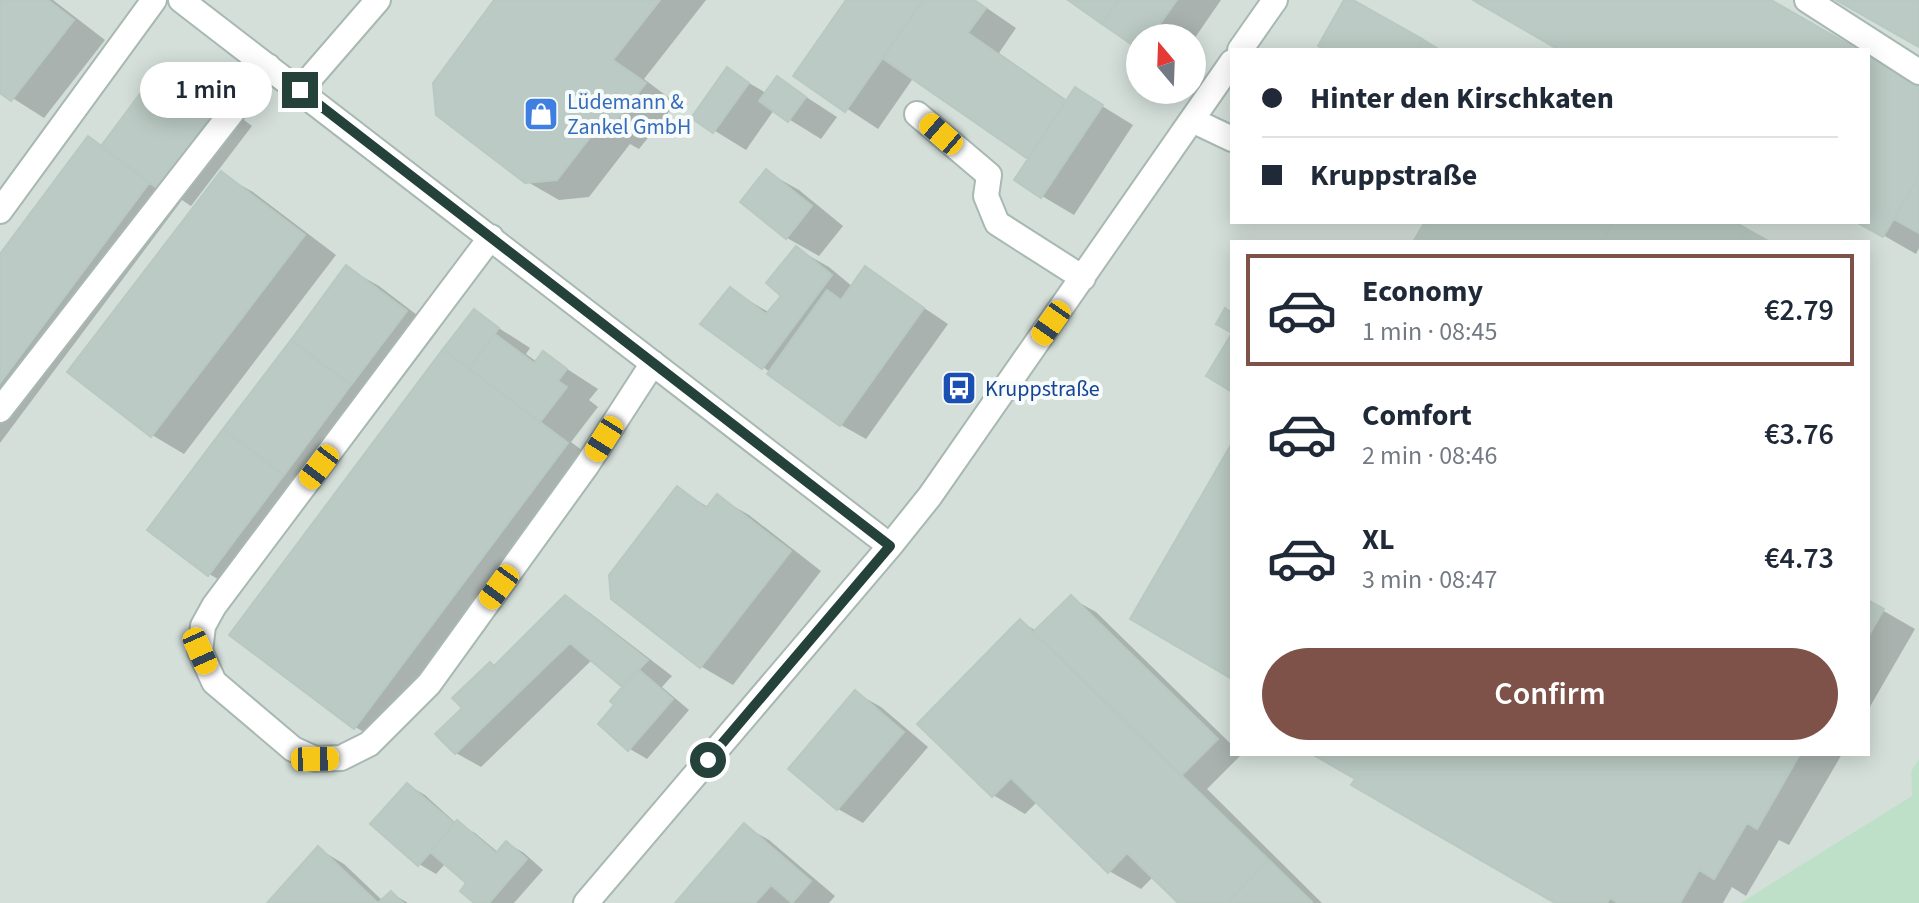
<!DOCTYPE html>
<meta charset="utf-8">
<style>
body{margin:0;font-family:"Source Sans 3",sans-serif;background:#f6f6f7;color:#1f2937;height:100vh;display:flex;flex-direction:column;font-size:30px;white-space:nowrap}
*{box-sizing:border-box;margin:0}
p{font-size:26px;color:#747a83}
.icon{flex:none;width:44px;height:44px;fill:none;stroke:currentColor;stroke-width:2;stroke-linecap:round;stroke-linejoin:round}
.map{position:relative;flex:1;overflow:hidden}
.drawer{position:absolute;left:1230px;top:240px;width:640px;height:516px;display:flex;flex-direction:column;background:#fff;border-radius:0px;box-shadow:0 4px 20px #0003}
.drawer>*{flex:none}
.hud{position:absolute;left:1230px;top:48px;width:640px;height:176px;border-radius:0px;box-shadow:0 4px 20px #0003;display:grid;align-content:center;height:176px;padding:0 32px;background:#fff}
.needle{width:52px;rotate:341deg}
.buttons{position:absolute;left:1126px;top:24px;display:grid;gap:16px}
.buttons a{display:grid;place-items:center;width:80px;height:80px;border-radius:50%;background:#fff;box-shadow:0 4px 20px #0003;font-size:40px}
.end{position:absolute;width:36px;height:36px;margin:-18px;border:10px solid #24423a;background:#fff;box-shadow:0 0 0 4px #fff}
.from{border-radius:50%}
.bubble{position:absolute;height:56px;border-radius:28px;background:#fff;box-shadow:0 4px 20px #0003;font-size:26px;font-weight:600;line-height:56px;text-align:center}
.car{position:absolute;width:24px;height:48px;margin:-24px -12px;border-radius:10px;box-shadow:0 0 6px 2px #0007;background:linear-gradient(#f5c518 24%,#345 0 40%,#f5c518 0 76%,#345 0 86%,#f5c518 0)}
.hud b{display:flex;align-items:center;gap:28px;height:76px;font-size:30px}
.hud b+b{border-top:2px solid #e0e1e3}
.hud i{width:20px;height:20px;background:#1f2937}
ul{padding:14px 0 0;list-style:none}
li{display:flex;align-items:center;gap:24px;height:112px;margin:0 16px 12px;padding:0 16px;border:4px solid transparent;border-radius:0px}
li div{flex:1}
li b{display:block;font-size:30px}
li em{font-style:normal;font-weight:600}
li.active{border-color:#7f5249}
li>.icon{width:72px;height:72px;stroke-width:1.5}
.action{display:flex;gap:16px;margin-top:auto;padding:16px 32px}
.action a{flex:1;height:92px;border-radius:48px;background:#7f5249;color:#fff;font-size:32px;font-weight:600;line-height:92px;text-align:center}
.map>svg:first-child{display:block}
</style>
<div class="map">
<svg width="1919" height="903" viewBox="0 0 1919 903">
<rect width="100%" height="100%" fill="#e6efeb"/>
<path fill="#d4dfda" fill-rule="evenodd" d="M0,0H1919V758L1911,771L1913,796L1740,903H0ZM1140,38H1192V90H1140ZM1232,50H1868V222H1232ZM1232,242H1868V754H1232Z"/>
<path fill="#bfe0c8" d="M1919,758V903H1740L1912,796L1911,771Z"/>
<path fill="#0003" d="M0,0H53L105,40L44,118L0,90Z
M496,0H706L644,79L676,103L639,149L630,144L589,197L559,200L526,181Z
M848,0H975L1016,28L999,53L1068,101L1076,90L1133,125L1074,215L1042,196L1030,159L914,77L878,129L796,75Z
M1072,0H1221L1192,42V38H1140V48Z
M1868,58L1919,88V248L1916,254L1860,222H1868Z
M164,66L196,84L252,126L191,206L182,200L0,443V257L103,147Z
M727,70L766,93L777,78L837,117L821,139L774,110L746,150L694,118Z
M767,172L799,190L843,226L819,256L787,238Z
M221,174L253,192L336,255L184,454L152,435L70,372Z
M797,249L829,267L853,287L866,269L948,324L866,439L841,425L763,367L731,290L770,313L784,295Z
M347,268L379,286L438,331L241,592L209,574Z
M474,312L530,348L526,354L537,362L544,354L598,389L589,400L598,407L571,442L599,463L387,745L355,727Z
M678,489L708,507L717,497L749,515L821,571L733,685L702,667L613,598Z
M565,598L590,613L672,676L662,687L689,710L647,759L630,749L600,724L617,704L626,687L593,659L481,767L456,753L465,708L495,667Z
M1071,598L1096,612L1232,745V754H1242L1207,789L1322,903H1181L1154,876L1141,889L1109,871L1038,801L1025,814L993,795L1020,622L1037,631Z
M1868,602L1915,629L1868,710Z
M856,693L881,707L928,747L863,823L838,809Z
M1316,754H1842L1789,845L1779,840L1746,896L1732,887L1723,903H1559Z
M408,785L425,795L457,824L475,833L499,853L507,843L524,853L543,870L514,903H477L469,883L446,863L436,874L419,864Z
M744,826L769,840L835,896L829,903H678Z
M319,849L344,864L383,901L391,893L408,903H270Z"/>
<path fill="#bbcac4" stroke="#b8c9c2" stroke-width="2" d="M0,0H48L74,20L11,101L0,93Z
M494,0H660L613,60L646,83L606,133L598,127L557,180L525,183L436,115L433,83Z
M846,0H923L845,112L793,76Z
M923,0H974L986,8L968,33L1066,101L1028,159L882,58Z
M1068,0H1118L1102,24Z
M1118,0H1177L1150,38H1140V50L1102,24Z
M1344,0H1353L1422,39L1416,50H1325L1318,46Z
M1473,0H1771L1858,50H1559Z
M1836,0H1919V47Z
M1422,39L1440,50H1416Z
M1868,56L1919,86V176L1883,237L1856,222H1868Z
M163,63L221,107L158,189L101,146Z
M727,67L749,83L713,133L691,118Z
M777,76L806,97L788,122L759,101Z
M1075,87L1103,105L1041,198L1014,180Z
M88,136L150,182L0,383V254Z
M766,169L812,206L786,239L740,202Z
M221,171L305,235L151,437L67,372Z
M1919,176V233L1894,219Z
M1425,222H1613L1602,242H1413Z
M1613,222H1734L1747,229L1740,242H1609L1603,239Z
M1747,229L1770,242H1740Z
M796,246L832,275L762,369L700,324L730,287L766,314L781,296L766,283Z
M346,265L407,311L351,385L291,340Z
M865,266L924,308L840,426L767,374L827,290L841,300Z
M1225,308L1232,313V392L1206,376L1232,333L1216,324Z
M474,309L499,328L469,369L443,349Z
M495,334L534,363L543,351L567,369L558,381L567,387L540,422L469,369Z
M291,340L351,385L284,475L223,429Z
M443,349L568,443L354,729L229,635Z
M223,429L284,475L208,576L147,530Z
M1232,443V679L1130,619Z
M677,486L706,508L717,494L791,551L700,668L611,599L609,575Z
M565,595L648,660L622,687L570,643L455,754L435,734L462,708L452,698L490,662L494,666Z
M1071,595L1218,739L1181,776L1033,632Z
M1868,600L1884,609L1868,637Z
M1020,619L1269,860L1227,903H1178L1127,853L1108,873L1011,778L992,797L917,724Z
M638,669L673,699L628,751L598,724L614,705L610,701Z
M855,690L904,732L837,810L788,769Z
M1312,754H1800L1757,829L1747,823L1714,879L1699,870L1680,903H1618L1610,898L1607,903H1555L1351,785L1355,779Z
M407,783L455,824L418,866L370,824Z
M457,820L496,853L506,841L527,859L489,903H474L460,891L466,883L430,852Z
M744,823L811,881L792,903L771,885L755,903H675Z
M318,846L378,903H267Z
M1269,860L1312,902L1311,903H1227Z
M391,891L403,903H378Z"/>
<g fill="none" stroke-linecap="round" stroke-linejoin="round">
<g stroke="#a8b8b2" stroke-width="28">
<path id="minor" d="M181,0L890,546
M1807,0L1919,72
M1240,50L1275,0
M300,90L378,0
M917,114L989,175L986,196L997,223L1083,278
M1192,120L1232,139
M0,211L154,0
M491,237L214,606L203,626L200,651L214,682L293,749L315,759L341,758L369,744L429,684L587,465L653,363
M0,410L268,66
M586,903L890,546L930,496L1232,62"/>
</g>
<use href="#minor" stroke="#fff" stroke-width="24"/>
</g>
<g fill="none" stroke-linecap="round" stroke-linejoin="round">
<path stroke="#24423a" stroke-width="10" d="M300,90L890,546L708,760"/>
</g>
<defs>
<g id="shop-square" transform="scale(1.8)"><rect x="-9" y="-9" width="18" height="18" rx="4" fill="#3f7fe0" stroke="#f7fbf9"/><path d="M-5-2.5h2.3a2.7 3.5 0 0 1 5.4 0H5L5.5 6h-11ZM-1.5-2.5h3a1.5 2.3 0 0 0-3 0Z" fill="#fff"/></g>
<g id="bus-square" transform="scale(1.8)"><rect x="-9" y="-9" width="18" height="18" rx="4" fill="#1a4fb4" stroke="#f7fbf9"/><path d="M-5-6H5V4H4V6H2V4H-2V6H-4V4H-5ZM-3.5-4V0h7V-4ZM-3.5 1.2v1.5H-2V1.2ZM2 1.2v1.5H3.5V1.2Z" fill="#fff"/></g>
</defs>
<g fill-rule="evenodd">
<use href="#shop-square" x="541" y="114"/>
<use href="#bus-square" x="959" y="388"/>
</g>
<g text-anchor="middle" stroke-width="8" stroke-linejoin="round" paint-order="stroke">
<g font-size="22" fill="#366cbe" stroke="#f7fbf9" text-anchor="start">
<text x="567" y="109">Lüdemann &amp;<tspan x="567" dy="25">Zankel GmbH</tspan></text>
</g>
<g font-size="22" fill="#164399" stroke="#f7fbf9" text-anchor="start">
<text x="985" y="396">Kruppstraße</text>
</g>
</g>
</svg>
<div class="buttons">
<a><svg class="needle" viewBox="-14 -14 28 28"><path d="M0-13l5 13h-10z" fill="#e53935"/><path d="M0 13l5-13h-10z" fill="#747a83"/></svg></a>
</div>
<i class="end from" style="left:708px;top:760px"></i>
<i class="end" style="left:300px;top:90px"></i>
<div class="bubble" style="left:140px;top:62px;width:132px">1 min</div>
<i class="car" style="left:941px;top:134px;rotate:311deg"></i>
<i class="car" style="left:1051px;top:323px;rotate:215deg"></i>
<i class="car" style="left:604px;top:439px;rotate:212deg"></i>
<i class="car" style="left:319px;top:467px;rotate:217deg"></i>
<i class="car" style="left:499px;top:587px;rotate:216deg"></i>
<i class="car" style="left:200px;top:651px;rotate:156deg"></i>
<i class="car" style="left:315px;top:759px;rotate:89deg"></i>
<div class="hud">
<b><i class="from"></i>Hinter den Kirschkaten</b>
<b><i></i>Kruppstraße</b>
</div>
<section class="drawer">
<ul>
<li class="active"><svg class="icon" aria-label="car" viewBox="0 0 24 24"><path d="M5 17H2v-5l4-1 3-4h7l3 4 3 1v5h-3M9 17h6M6 11h13"/><circle cx="7" cy="17" r="2"/><circle cx="17" cy="17" r="2"/></svg><div><b>Economy</b><p>1 min · 08:45</p></div><em>€2.79</em></li>
<li><svg class="icon" aria-label="car" viewBox="0 0 24 24"><path d="M5 17H2v-5l4-1 3-4h7l3 4 3 1v5h-3M9 17h6M6 11h13"/><circle cx="7" cy="17" r="2"/><circle cx="17" cy="17" r="2"/></svg><div><b>Comfort</b><p>2 min · 08:46</p></div><em>€3.76</em></li>
<li><svg class="icon" aria-label="car" viewBox="0 0 24 24"><path d="M5 17H2v-5l4-1 3-4h7l3 4 3 1v5h-3M9 17h6M6 11h13"/><circle cx="7" cy="17" r="2"/><circle cx="17" cy="17" r="2"/></svg><div><b>XL</b><p>3 min · 08:47</p></div><em>€4.73</em></li>
</ul>
<div class="action"><a>Confirm</a></div>
</section>
</div>
